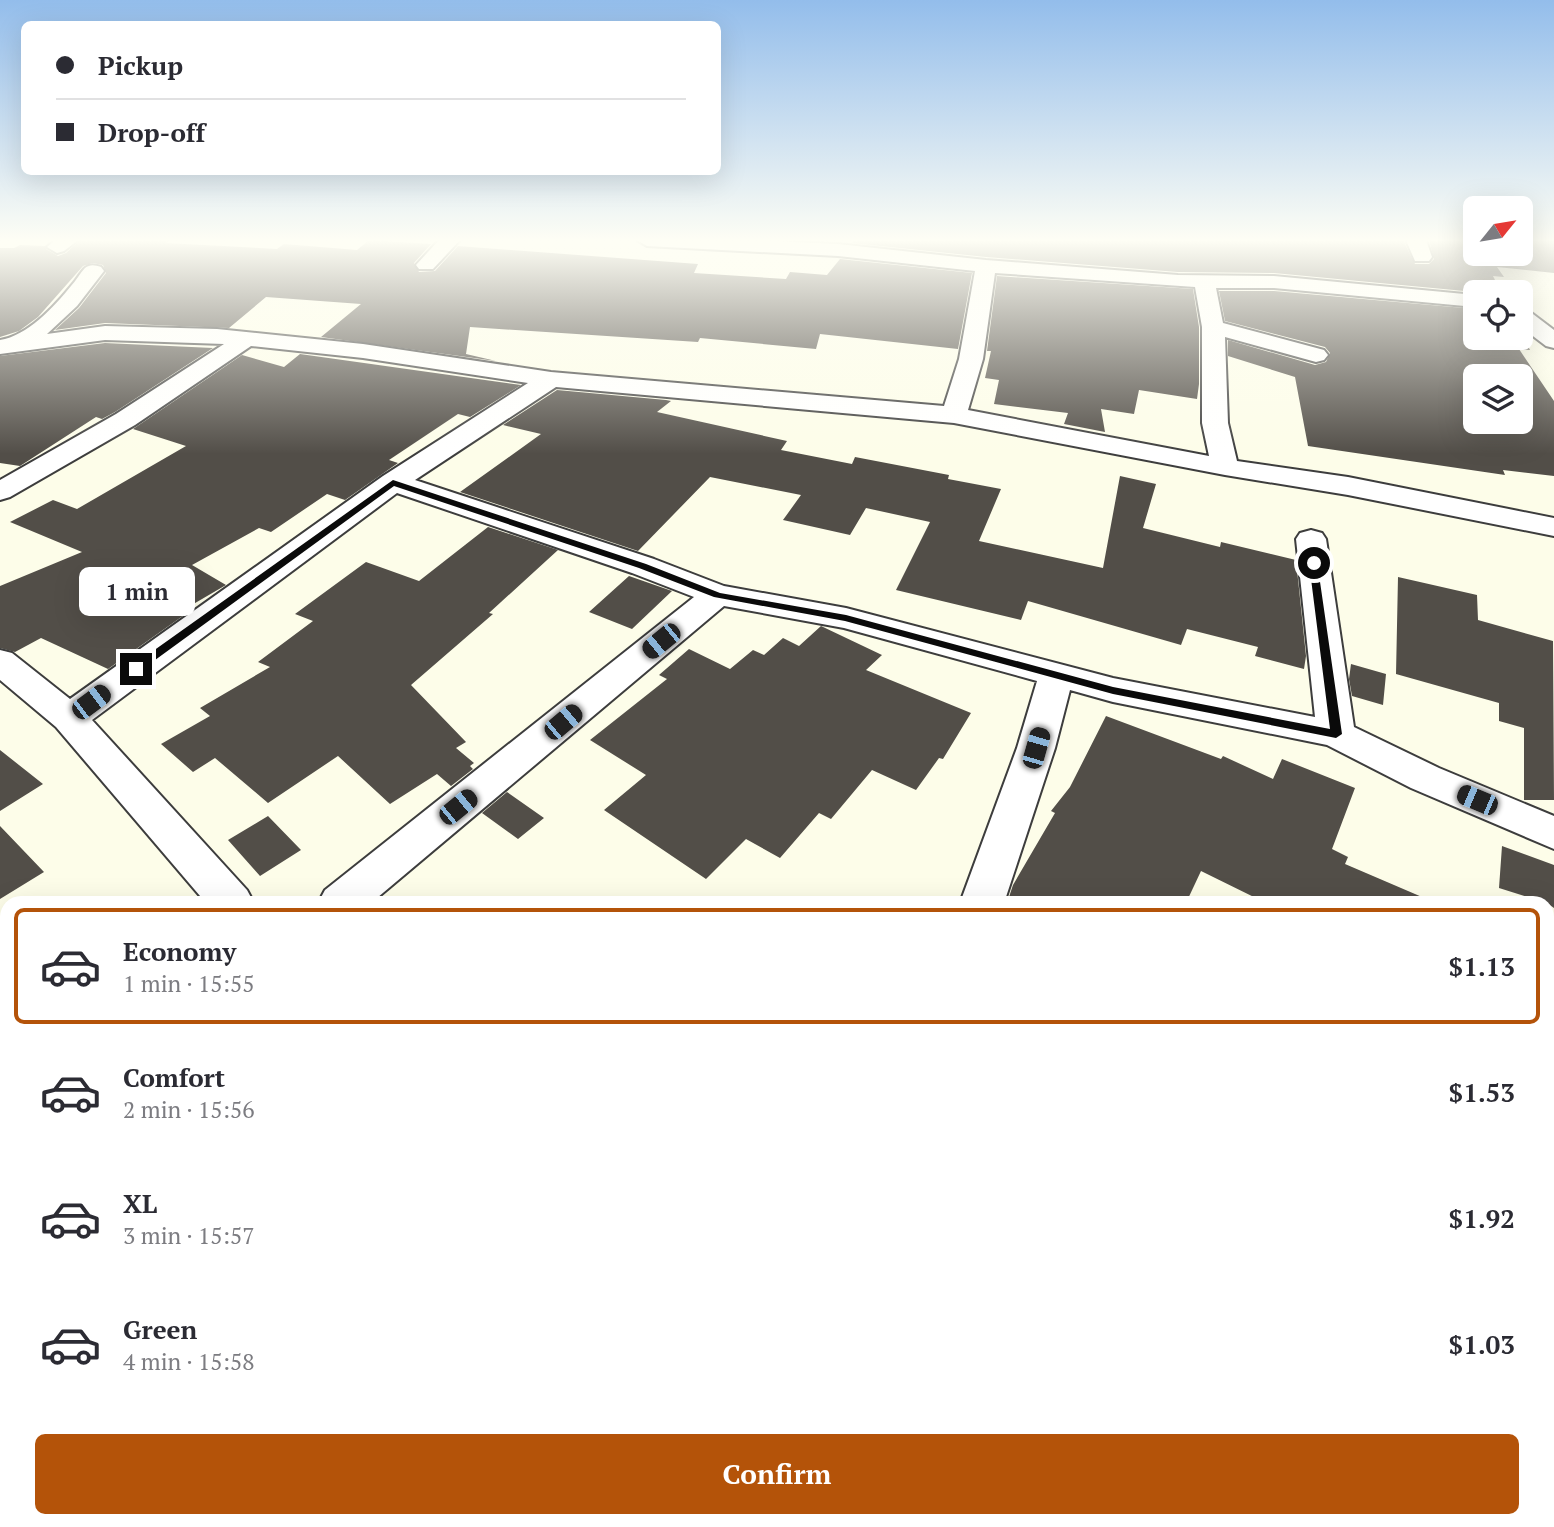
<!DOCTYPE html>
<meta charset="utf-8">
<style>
body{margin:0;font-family:"PT Serif",serif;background:#f7f7f7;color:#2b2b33;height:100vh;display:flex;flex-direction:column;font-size:26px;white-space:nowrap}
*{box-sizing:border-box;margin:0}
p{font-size:23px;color:#7c7c81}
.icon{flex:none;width:38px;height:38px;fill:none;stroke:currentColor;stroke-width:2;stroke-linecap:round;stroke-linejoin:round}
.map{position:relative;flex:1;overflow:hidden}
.sheet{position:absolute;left:0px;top:896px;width:1554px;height:632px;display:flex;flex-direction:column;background:#fff;border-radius:21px 21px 0 0;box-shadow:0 7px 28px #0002}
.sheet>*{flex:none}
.guide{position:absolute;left:21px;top:21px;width:700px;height:154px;border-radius:10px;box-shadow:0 7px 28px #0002;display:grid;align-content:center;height:154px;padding:0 35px;background:#fff}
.needle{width:46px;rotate:60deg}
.tools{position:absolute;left:1463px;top:196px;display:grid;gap:14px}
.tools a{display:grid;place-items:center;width:70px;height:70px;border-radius:10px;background:#fff;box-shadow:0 7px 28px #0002;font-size:35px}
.end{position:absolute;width:32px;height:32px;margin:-16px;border:9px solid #0a0a0a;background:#fff;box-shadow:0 0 0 4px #fff}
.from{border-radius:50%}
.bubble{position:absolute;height:49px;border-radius:10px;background:#fff;box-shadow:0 7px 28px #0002;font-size:23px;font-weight:700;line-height:49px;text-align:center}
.car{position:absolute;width:21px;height:42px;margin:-21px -10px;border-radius:9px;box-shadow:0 0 5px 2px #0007;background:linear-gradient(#222 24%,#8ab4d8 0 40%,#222 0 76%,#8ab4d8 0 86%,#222 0)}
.guide b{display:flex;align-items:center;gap:24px;height:66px;font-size:26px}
.guide b+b{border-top:2px solid #e1e1e2}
.guide i{width:18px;height:18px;background:#2b2b33}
ul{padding:12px 0 0;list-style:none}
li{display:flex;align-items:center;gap:21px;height:116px;margin:0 14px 10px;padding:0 21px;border:4px solid transparent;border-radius:10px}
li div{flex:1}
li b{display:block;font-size:26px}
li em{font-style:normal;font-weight:700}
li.current{border-color:#b45309}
li>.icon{width:63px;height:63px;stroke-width:1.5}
.cta{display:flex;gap:14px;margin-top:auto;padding:14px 35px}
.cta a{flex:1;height:80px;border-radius:10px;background:#b45309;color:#fff;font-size:28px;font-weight:700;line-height:80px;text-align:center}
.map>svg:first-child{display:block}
</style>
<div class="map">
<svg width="1554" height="1527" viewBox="0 0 1554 1527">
<rect width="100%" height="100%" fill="#fdfde9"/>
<path fill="#524e48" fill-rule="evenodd" d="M80,240H170L166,243L277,249L284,244L357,250L369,240L431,244L414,263L419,272L435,271L458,246L698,264L694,273L786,279L790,272L827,275L840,259L972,273L958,349L820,334L816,349L700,338L698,342L470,327L466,354L496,361L321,337L361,304L266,297L229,328L105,323L55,330L79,308L106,273L103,265L93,263L83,266L38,317L19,331L0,337V248H14L20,245L45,246L46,249L58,256L66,253Z
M854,240H1403L1415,264H1429L1434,259L1429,240H1475V254H1521V240H1554V273L1497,267L1504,277L1493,276L1501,292H1475L1274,273L1178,272L986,257L852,243Z
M997,276L1193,289L1199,327V384L1197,399L1139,390L1134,414L1101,409L1105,432L1064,424L1068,413L994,404L999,380L985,378L991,351H987Z
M1219,291H1274L1475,309V338H1521V332L1530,350L1519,349L1554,401V476L1503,470L1505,475L1308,446L1295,377L1228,356V340L1315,365L1326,362L1330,353L1325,347L1225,321ZM1475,376H1521V422H1475Z
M105,343L213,348L115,412L102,419L96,417L20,466L0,463V356Z
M300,354L521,385L470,417L458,414L389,460L398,463L345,500L327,494L271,532L259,528L192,565L226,585L190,606L194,608L108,669L41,638L15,652L0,648V586L82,552L10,522L53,500L77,509L186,446L133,429L242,355L284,367Z
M557,390L666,400L671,401L657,412L787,441L781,450L852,464L855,457L949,475L948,479L1001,489L979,541L1103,568L1120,476L1156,484L1143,528L1220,547L1221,542L1296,560L1306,656L1304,669L1255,656L1258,647L1187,629L1181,645L1028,601L1021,620L896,590L930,522L866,508L850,535L783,520L801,495L710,477L638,551L460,492L541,434L503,425Z
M488,527L558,550L489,613L493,614L411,685L466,742L456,748L474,763L470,766L473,769L451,786L437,774L390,804L338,756L268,803L215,758L193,772L161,744L210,716L200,708L270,667L258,662L313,621L295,614L366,562L419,581Z
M629,576L672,591L632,629L589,612Z
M1398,577L1477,595L1478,620L1553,641L1554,800H1524V728L1499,721V703L1396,674Z
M821,626L882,655L866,670L971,713L943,759L939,758L916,790L872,770L831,819L819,813L780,858L746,839L706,879L604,810L646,775L590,740L667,679L659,675L689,649L730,669L753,650L764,655L783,638L799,646Z
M1351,664L1386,674L1383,705L1352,696L1349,679Z
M1106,716L1221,759L1223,756L1273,779L1282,759L1355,788L1332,849L1348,857L1345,864L1436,903H1266L1201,871L1186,903H1007L1013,885L1055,813L1051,811L1070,787Z
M0,750L43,784L0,811Z
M507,792L544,818L518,839L482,813Z
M268,816L301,850L260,876L228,840Z
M0,826L44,872L0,899Z
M1502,846L1554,865V908L1547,903L1499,888Z"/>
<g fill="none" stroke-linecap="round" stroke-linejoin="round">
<g stroke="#3d3d3d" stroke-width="4">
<path id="minor" d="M55,240H78L64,251L57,253L47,247Z
M439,240H460L433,269H419L416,265Z
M637,240H754L838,244L986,260L1178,275L1274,276L1475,295V307L1274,288H1216L1223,323L1324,350L1328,355L1324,360L1316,362L1225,337L1228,423L1237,461L1348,477L1554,518V536L1348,495L1225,475L954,423L556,387L415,480L654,559L724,586L846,608L1113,678L1315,717L1296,539L1300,533L1311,530L1322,533L1326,539L1354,727L1439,768L1554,816V849L1411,788L1327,745L1113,702L1070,690L1055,748L1004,903H960L1017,748L1037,681L844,628L724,606L371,903H318L325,890L694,597L632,573L397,493L92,720L247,890L254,903H206L56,727L0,680V650L12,653L70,699L383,476L528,383L363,358L251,346L135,425L10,497L0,500V480L116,414L224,344L105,340L0,354V340C27,336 54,307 71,286C76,281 80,273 85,268C90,264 95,265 101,267L104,271L77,306L47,334L105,326L217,329L363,344L551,372L944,406L959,359L975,271L838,256L647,246ZM995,273L1195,287L1202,327V423L1209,456L968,410L983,359Z
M1406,240H1426L1432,257L1429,261H1415Z
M1521,309L1529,311L1554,330V348L1546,346L1521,327Z
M7,1168V1225L0,1228V1171Z
M0,1288L7,1291V1354L0,1352Z
M136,1521H205L207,1527H138Z"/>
</g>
<use href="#minor" fill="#fff" fill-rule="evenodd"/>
</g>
<linearGradient id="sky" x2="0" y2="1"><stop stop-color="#93bdeb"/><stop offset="0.53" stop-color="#fefef5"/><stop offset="1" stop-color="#fefef5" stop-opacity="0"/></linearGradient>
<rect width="1554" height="454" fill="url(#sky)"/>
<path fill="#0a0a0a" d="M393,480L646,564L720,593L846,615L1113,687L1330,729L1309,563L1317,561L1342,734L1336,738L1113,694L845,621L714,597L639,568L394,486L140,671H132V666Z"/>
</svg>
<div class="tools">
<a><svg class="needle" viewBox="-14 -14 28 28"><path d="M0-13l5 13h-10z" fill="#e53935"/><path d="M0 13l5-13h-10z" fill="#7c7c81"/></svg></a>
<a><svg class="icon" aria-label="locate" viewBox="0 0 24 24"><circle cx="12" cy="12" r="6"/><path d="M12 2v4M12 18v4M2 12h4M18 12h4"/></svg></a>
<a><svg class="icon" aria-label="layers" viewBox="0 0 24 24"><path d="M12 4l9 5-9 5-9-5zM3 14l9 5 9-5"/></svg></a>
</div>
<i class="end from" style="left:1314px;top:563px"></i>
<i class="end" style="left:136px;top:669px"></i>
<div class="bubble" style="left:79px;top:567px;width:116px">1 min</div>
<i class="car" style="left:661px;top:641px;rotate:231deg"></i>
<i class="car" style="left:91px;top:702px;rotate:53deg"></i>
<i class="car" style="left:563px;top:722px;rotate:50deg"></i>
<i class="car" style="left:1036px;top:748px;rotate:16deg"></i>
<i class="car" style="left:1477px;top:800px;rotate:293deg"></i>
<i class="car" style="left:458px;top:807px;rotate:51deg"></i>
<div class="guide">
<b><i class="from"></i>Pickup</b>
<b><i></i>Drop-off</b>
</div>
<section class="sheet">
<ul>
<li class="current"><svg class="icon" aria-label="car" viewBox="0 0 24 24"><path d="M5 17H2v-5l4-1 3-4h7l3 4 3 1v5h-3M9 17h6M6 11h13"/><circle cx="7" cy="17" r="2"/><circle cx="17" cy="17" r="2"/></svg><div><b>Economy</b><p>1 min · 15:55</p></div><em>$1.13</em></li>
<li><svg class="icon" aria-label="car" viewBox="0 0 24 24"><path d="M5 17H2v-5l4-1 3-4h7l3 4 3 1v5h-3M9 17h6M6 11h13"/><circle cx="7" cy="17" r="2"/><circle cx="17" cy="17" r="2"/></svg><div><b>Comfort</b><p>2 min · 15:56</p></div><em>$1.53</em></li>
<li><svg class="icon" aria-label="car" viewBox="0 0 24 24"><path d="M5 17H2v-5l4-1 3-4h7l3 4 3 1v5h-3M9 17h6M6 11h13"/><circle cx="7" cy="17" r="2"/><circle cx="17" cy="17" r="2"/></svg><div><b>XL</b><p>3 min · 15:57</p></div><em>$1.92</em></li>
<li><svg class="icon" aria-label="car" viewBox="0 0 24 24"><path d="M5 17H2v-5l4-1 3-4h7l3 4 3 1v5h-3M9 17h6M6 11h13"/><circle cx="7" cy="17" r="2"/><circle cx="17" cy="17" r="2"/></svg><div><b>Green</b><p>4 min · 15:58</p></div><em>$1.03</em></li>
</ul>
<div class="cta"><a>Confirm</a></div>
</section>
</div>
